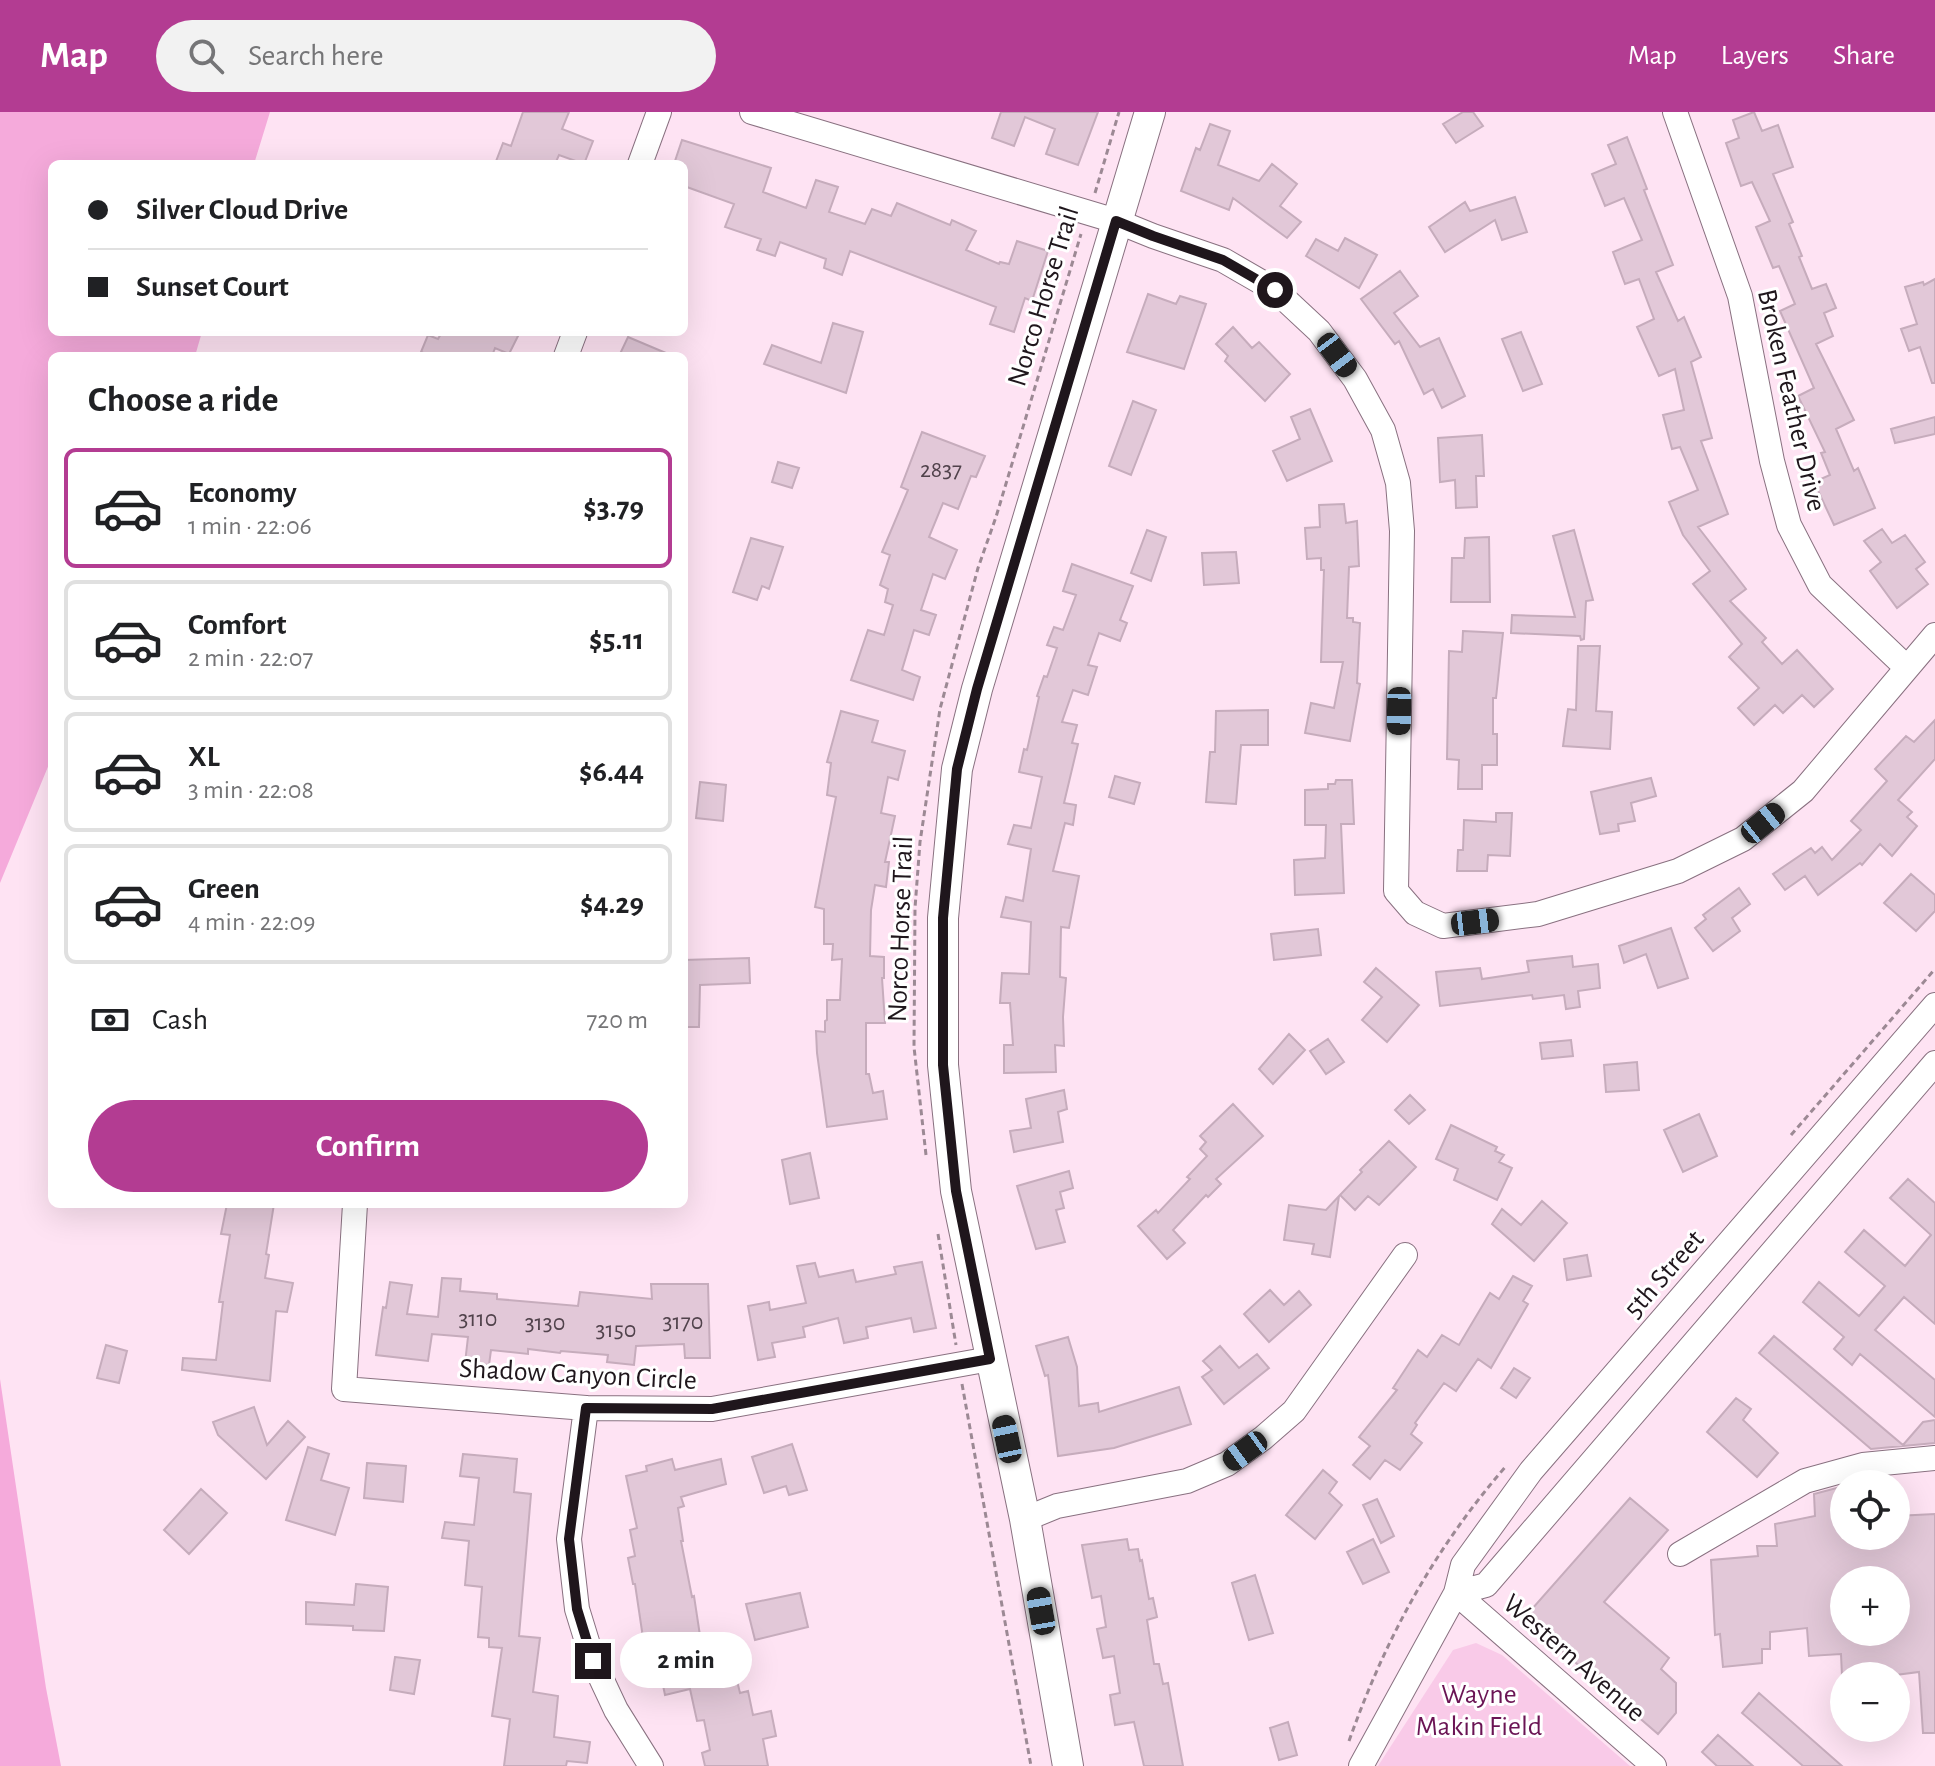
<!DOCTYPE html>
<meta charset="utf-8">
<style>
body{margin:0;font-family:"Alegreya Sans",sans-serif;background:#f2f2f2;color:#202124;height:100vh;display:flex;flex-direction:column;font-size:30px;white-space:nowrap}
*{box-sizing:border-box;margin:0}
p{font-size:26px;color:#757577}
.icon{flex:none;width:44px;height:44px;fill:none;stroke:currentColor;stroke-width:2;stroke-linecap:round;stroke-linejoin:round}
.map{position:relative;flex:1;overflow:hidden}
.sheet{position:absolute;left:48px;top:240px;width:640px;height:856px;display:flex;flex-direction:column;background:#fff;border-radius:12px;box-shadow:0 8px 32px #0002}
.sheet>*{flex:none}
.guide{position:absolute;left:48px;top:48px;width:640px;height:176px;border-radius:12px;box-shadow:0 8px 32px #0002;display:grid;align-content:center;height:176px;padding:0 40px;background:#fff}
.buttons{position:absolute;left:1830px;top:1358px;display:grid;gap:16px}
.buttons a{display:grid;place-items:center;width:80px;height:80px;border-radius:50%;background:#fff;box-shadow:0 8px 32px #0002;font-size:40px}
.end{position:absolute;width:36px;height:36px;margin:-18px;border:10px solid #1f161c;background:#fff;box-shadow:0 0 0 4px #fff}
.from{border-radius:50%}
.bubble{position:absolute;height:56px;border-radius:28px;background:#fff;box-shadow:0 8px 32px #0002;font-size:26px;font-weight:700;line-height:56px;text-align:center}
.car{position:absolute;width:24px;height:48px;margin:-24px -12px;border-radius:10px;box-shadow:0 0 6px 2px #0007;background:linear-gradient(#222 24%,#8ab4d8 0 40%,#222 0 76%,#8ab4d8 0 86%,#222 0)}
.guide b{display:flex;align-items:center;gap:28px;height:76px;font-size:30px}
.guide b+b{border-top:2px solid #e0e0e0}
.guide i{width:20px;height:20px;background:#202124}
ul{padding:0;list-style:none}
li{display:flex;align-items:center;gap:24px;height:120px;margin:0 16px 12px;padding:0 24px;border:4px solid #e0e0e0;border-radius:12px}
li div{flex:1}
li b{display:block;font-size:30px}
li em{font-style:normal;font-weight:700}
li.current{border-color:#b33c92}
li>.icon{width:72px;height:72px;stroke-width:1.5}
h2{padding:0 40px;font-size:36px;line-height:96px}
.pay{display:flex;align-items:center;gap:20px;height:88px;padding:0 40px;font-size:30px}
.pay p{margin-inline-start:auto}
.cta{display:flex;gap:16px;margin-top:auto;padding:16px 40px}
.cta a{flex:1;height:92px;border-radius:48px;background:#b33c92;color:#fff;font-size:32px;font-weight:700;line-height:92px;text-align:center}
header{display:flex;align-items:center;gap:48px;box-sizing:border-box;height:112px;padding:0 40px;background:#b33c92;color:#fff}
header strong{font-size:38px}
nav{display:flex;gap:44px;margin-inline-start:auto;font-size:28px}
.search{width:560px;height:72px;background:#f2f2f2;display:flex;align-items:center;gap:20px;box-sizing:border-box;padding:0 28px;border-radius:44px;color:#757577;font-size:30px}
.map>svg:first-child{display:block}
</style>
<header>
<strong>Map</strong>
<div class="search"><svg class="icon" aria-label="search" viewBox="0 0 24 24"><circle cx="10" cy="10" r="6"/><path d="M15 15l6 6"/></svg>Search here</div>
<nav><a>Map</a><a>Layers</a><a>Share</a></nav>
</header>
<div class="map">
<svg width="1935" height="1654" viewBox="0 0 1935 1654">
<rect width="100%" height="100%" fill="#fee3f3"/>
<path fill="#f9cae8" d="M1476,1531L1502,1543L1630,1654H1378L1453,1538Z"/>
<path fill="#f5aadb" d="M0,0H270L254,52H52V220H202L195,244H52V645L0,771Z
M0,1267L46,1576L61,1654H0Z"/>
<path fill="#e2c8d8" stroke="#c6acbc" stroke-width="2" fill-rule="evenodd" d="M523,0H569L562,17L593,29L584,52L559,43L555,52H495L503,31L511,34Z
M1001,0H1098L1078,53L1046,42L1055,17L1025,5L1014,34L992,26Z
M1463,0H1473L1483,14L1456,31L1443,12Z
M1754,0L1762,19L1778,13L1793,55L1773,62L1793,110L1789,112L1802,144L1799,145L1812,177L1826,172L1836,196L1824,201L1833,224L1816,232L1854,308L1836,317L1854,359L1858,356L1875,396L1834,413L1814,370L1830,363L1821,341L1825,340L1798,284L1814,276L1780,199L1795,192L1779,154L1773,156L1756,115L1770,109L1752,70L1741,74L1726,31L1739,26L1733,8Z
M1210,12L1230,19L1218,53L1259,69L1272,52L1297,72L1280,94L1301,110L1287,126L1233,86L1229,98L1181,79L1196,36L1200,38Z
M1627,25L1647,77L1644,78L1673,153L1656,160L1678,209L1684,205L1701,245L1691,250L1712,326L1701,329L1728,402L1698,415L1746,477L1730,489L1766,526L1762,530L1782,552L1797,538L1833,577L1814,595L1802,583L1783,601L1775,593L1754,613L1738,596L1759,576L1729,545L1742,532L1693,472L1710,459L1683,423L1669,390L1698,378L1680,335L1672,337L1663,303L1684,298L1675,257L1659,264L1637,215L1654,207L1639,167L1625,172L1613,140L1642,128L1624,86L1605,94L1592,62L1616,52L1608,33Z
M682,28L771,56L763,80L806,96L816,68L838,75L829,100L865,112L872,97L891,104L897,91L950,113L952,108L976,119L966,138L999,152L1000,150L1009,152L1017,129L1048,139L1032,189L1025,186L1014,220L990,212L996,195L850,139L842,163L824,156L826,147L780,130L775,144L757,138L761,127L725,115L734,92L684,74V52H674Z
M1515,85L1527,120L1502,128L1495,108L1445,140L1429,115L1465,90L1470,99Z
M1345,126L1377,143L1359,176L1306,144L1316,127L1338,139Z
M1400,159L1418,184L1394,201L1420,235L1439,226L1465,284L1442,296L1433,277L1424,282L1399,229L1395,232L1361,187Z
M1935,167V271H1932L1920,235L1909,239L1901,217L1917,212L1905,175L1923,170L1924,173Z
M1148,182L1176,192L1180,184L1206,192L1184,257L1127,240Z
M833,211L863,220L846,281L764,252L772,233L821,251Z
M1233,215L1252,236L1259,230L1290,262L1265,289L1225,249L1228,244L1216,232Z
M442,220H520L509,242L495,236L492,244H431L421,240L428,223L438,227Z
M1521,220L1542,272L1523,279L1502,227Z
M628,225L673,244H619Z
M1133,289L1156,298L1131,363L1109,354Z
M1310,297L1332,349L1287,369L1273,339L1300,327L1291,305Z
M1935,305V322L1895,331L1891,317Z
M922,320L985,344L976,365L971,364L958,397L943,391L929,425L957,438L945,467L933,462L921,498L936,503L929,523L914,518L902,558L920,565L913,588L851,568L868,518L884,523L893,493L885,490L888,477L880,473L890,443L882,440L908,378L901,375Z
M1482,323L1484,364H1476L1477,395L1456,396L1455,368L1440,370L1438,326Z
M778,350L799,356L792,376L772,370Z
M1344,392L1346,411L1357,409L1359,454L1349,455L1347,506H1353V510L1360,511L1357,571L1360,572L1350,629L1305,621L1311,591L1334,596L1343,550H1321L1324,458H1321V446L1307,447L1305,416L1320,415L1319,393Z
M1882,417L1892,431L1905,423L1925,450L1916,457L1928,472L1897,496L1870,459L1881,450L1864,429Z
M1147,418L1166,425L1151,469L1131,461Z
M1574,418L1593,488L1586,489L1584,527L1581,528L1580,524L1511,521L1512,503L1575,505L1553,424Z
M1489,425L1490,490H1451L1452,446H1464L1465,426Z
M751,426L783,435L769,477L762,474L757,488L733,480Z
M1236,440L1239,471L1204,473L1202,441Z
M1072,452L1133,474L1120,508L1127,511L1120,529L1099,521L1088,553L1097,555L1088,583L1073,578L1062,610L1077,613L1072,631L1078,632L1064,691L1076,693L1073,713L1065,711L1053,759L1079,764L1069,816L1061,815L1060,865L1066,866L1063,905L1064,934L1055,933L1056,960L1004,961V933H1013L1010,891H1000L1002,861L1029,862L1031,810L1001,805L1006,785L1023,789L1031,737L1008,732L1014,713L1031,716L1042,665L1019,660L1024,637L1027,638L1039,585L1037,584L1044,564L1047,565L1057,536L1047,533L1054,515L1063,518L1076,483L1063,479Z
M1463,519L1503,521L1496,586H1493V622H1497V653H1482V677H1458L1459,648L1447,647L1449,539L1462,540Z
M1578,534H1600L1596,599L1612,600L1610,637L1563,634L1568,597L1576,598Z
M1268,598V633H1241L1236,692L1206,690L1210,640H1215L1216,599Z
M841,599L878,609L872,630L905,639L898,668L888,665L881,701L895,704L885,750H889L886,775L875,773L871,798L870,844L884,845V866H882L885,911H866V962H869L873,981L883,979L887,1007L827,1015L817,941L816,919L825,920V909L827,908V888H840L842,847L832,848L833,832H824V797L815,795L836,685L827,683L831,651L827,650Z
M1935,608V647L1898,688L1912,700L1907,705L1917,714L1892,744L1880,732L1862,753L1860,751L1818,783L1805,764L1785,778L1773,762L1811,736L1815,741L1822,735L1832,748L1861,718L1851,709L1887,669L1875,657L1906,624L1914,630Z
M1115,664L1140,671L1134,692L1109,685Z
M1651,666L1656,684L1631,691L1635,709L1618,712L1619,719L1600,722L1591,680Z
M1336,668H1352L1354,712H1341L1344,781L1295,783L1294,748L1325,746L1326,713H1305V678L1328,677V672H1335Z
M700,670L726,673L723,709L696,706Z
M1496,701H1512L1510,744L1488,743L1487,759H1457L1458,738H1463L1464,708L1496,710Z
M1911,762L1935,783V799L1916,819L1884,791Z
M1739,776L1750,792L1732,806L1740,819L1713,839L1695,816L1706,807L1703,803Z
M1671,816L1688,866L1658,876L1646,842L1624,851L1619,834Z
M1318,817L1321,843L1274,848L1271,822Z
M1572,844L1573,855L1598,852L1600,876L1578,879L1580,895L1566,897L1564,883L1533,887L1532,883L1440,894L1436,860L1480,856L1482,867L1529,860L1527,849Z
M749,846L750,871L700,873L699,915H684V848Z
M1376,856L1419,893L1387,930L1362,908L1382,885L1364,870Z
M1289,922L1305,938L1273,972L1259,957Z
M1328,927L1344,950L1326,962L1310,939Z
M1571,928L1573,944L1542,947L1540,931Z
M1637,950L1639,978L1606,980L1604,953Z
M1064,978L1067,997L1058,1000L1063,1030L1014,1040L1010,1019L1031,1016L1026,987Z
M1410,983L1425,998L1409,1012L1395,998Z
M1233,992L1263,1024L1216,1067L1221,1072L1208,1085L1206,1083L1173,1118L1185,1131L1167,1147L1138,1114L1156,1098L1158,1101L1190,1067L1187,1065L1207,1044L1200,1037L1206,1030L1200,1024Z
M1699,1002L1717,1044L1683,1060L1664,1018Z
M1451,1013L1497,1035L1495,1039L1504,1043L1499,1050L1512,1056L1497,1088L1454,1068L1458,1057L1436,1047Z
M1389,1029L1416,1055L1379,1093L1368,1084L1355,1098L1340,1083L1362,1060L1360,1058Z
M810,1041L819,1086L790,1092L782,1048Z
M1069,1059L1073,1076L1060,1080L1064,1096L1056,1098L1065,1130L1036,1137L1017,1074Z
M1908,1067L1935,1091V1212L1904,1185L1875,1218L1935,1268V1305L1860,1242L1852,1253L1834,1237L1844,1225L1803,1190L1819,1170L1859,1204L1885,1174L1845,1140L1864,1118L1905,1154L1931,1123L1890,1086Z
M1339,1084L1330,1145L1312,1142L1314,1132L1284,1128L1289,1093L1326,1098Z
M1542,1089L1567,1111L1534,1149L1492,1112L1502,1097L1521,1113Z
M227,1092H274L266,1142L269,1143L265,1166L293,1171L287,1200L276,1199L270,1269L182,1258L183,1246L216,1248L223,1190H219L230,1123L221,1122Z
M1587,1143L1591,1164L1567,1168L1564,1147Z
M922,1150L936,1216L914,1220L911,1206L866,1215L868,1226L844,1231L838,1206L803,1215L805,1225L772,1231L775,1245L758,1248L748,1194L769,1190L770,1198L806,1191L797,1154L815,1151L819,1165L853,1158L856,1170L896,1162L894,1155Z
M1513,1164L1532,1174L1523,1189L1528,1192L1491,1256L1478,1247L1456,1279L1444,1271L1415,1311L1417,1313L1411,1322L1422,1331L1400,1358L1385,1348L1370,1367L1353,1353L1370,1334L1359,1325L1397,1278L1393,1276L1418,1238L1427,1245L1442,1223L1459,1233L1490,1181L1499,1187Z
M442,1166L461,1167L460,1179L497,1182V1187L578,1194L580,1180L652,1187L651,1172H708L710,1246H685L684,1232L636,1234L634,1253L607,1250L608,1243L561,1239L560,1241L528,1237V1242L491,1238L489,1253L465,1251L468,1225L432,1222L428,1249L376,1243L383,1195L386,1196L390,1170L412,1173L407,1202L438,1205Z
M1270,1178L1284,1193L1299,1179L1311,1193L1269,1230L1244,1202Z
M1774,1224L1903,1333L1923,1310L1935,1308V1331L1871,1337L1759,1241Z
M1068,1225L1077,1255L1079,1294L1098,1291L1099,1300L1179,1275L1191,1312L1114,1336L1058,1344L1048,1263L1045,1264L1036,1234Z
M106,1233L127,1239L119,1271L97,1266Z
M1220,1234L1239,1256L1257,1242L1269,1256L1224,1292L1202,1265L1212,1258L1203,1249Z
M1514,1256L1530,1266L1516,1286L1501,1276Z
M1736,1286L1751,1297L1743,1308L1778,1341L1757,1365L1707,1320Z
M254,1295L267,1333L288,1309L305,1325L266,1367L218,1323L213,1310Z
M792,1332L807,1378L789,1383L786,1374L764,1381L752,1345Z
M308,1335L329,1342L321,1368L349,1376L335,1423L286,1408Z
M463,1342L517,1347L514,1380L531,1382L519,1524L540,1526L533,1580L558,1584L554,1625L590,1630L587,1651L567,1649L566,1654H504L510,1607L492,1604L502,1536L489,1535V1526L478,1525L482,1475L465,1473L469,1429L442,1426L445,1410L474,1413L479,1366L460,1364Z
M672,1347L675,1358L721,1347L726,1372L681,1385L684,1394L678,1396L683,1429H681L692,1485L694,1484L704,1550L731,1544L740,1581L748,1579L753,1603L771,1599L776,1624L763,1627L768,1654H705L702,1641L710,1638L704,1608L697,1609L690,1577L665,1583L657,1544L646,1546L635,1472H633L628,1446L635,1444L630,1418L637,1416L626,1364L647,1359L646,1354Z
M367,1351L406,1354L403,1390L364,1386Z
M1323,1358L1337,1370L1329,1381L1342,1393L1315,1427L1286,1403Z
M1844,1374V1424H1896V1404L1935,1402V1621H1923L1919,1560L1888,1564H1842L1841,1542L1809,1544L1807,1516L1770,1520V1537H1762V1551L1723,1555L1720,1522L1715,1523L1711,1448L1758,1444L1757,1434H1777L1775,1412L1815,1404L1814,1382ZM1844,1468H1896V1520H1844Z
M201,1377L227,1401L189,1442L164,1418Z
M1630,1386L1668,1418L1604,1490L1669,1546L1661,1557L1676,1571V1601L1658,1622L1524,1506Z
M1377,1387L1394,1424L1381,1431L1363,1393Z
M1127,1427L1129,1438L1138,1437L1140,1449L1142,1448L1149,1487L1153,1486L1157,1505L1147,1508L1154,1552H1159L1163,1572L1168,1571L1183,1654H1144L1134,1610L1115,1613L1110,1583L1120,1581L1114,1544L1103,1546L1097,1517L1106,1515L1101,1484L1092,1486L1082,1433Z
M1373,1427L1389,1460L1363,1472L1347,1440Z
M1255,1463L1273,1521L1249,1528L1232,1471Z
M356,1472L388,1475L384,1519L353,1518V1514L306,1512V1490L354,1493Z
M800,1481L808,1515L755,1528L746,1492Z
M395,1545L420,1548L414,1582L390,1578Z
M1759,1581L1842,1654H1803L1742,1601Z
M1288,1610L1297,1643L1279,1648L1270,1616Z
M1718,1623L1753,1654H1717L1702,1640Z"/>
<g fill="none" stroke-linecap="round" stroke-linejoin="round">
<g stroke="#897180" stroke-width="26">
<path id="minor" d="M752,0L1116,109L1153,124L1223,148L1275,178L1319,219L1355,267L1383,318L1398,371L1402,419L1396,779L1415,801L1443,814L1538,802L1678,759L1743,727L1803,679L1935,523
M1675,0L1740,184L1772,349L1789,413L1820,473L1906,555
M640,52L659,0
M566,244L575,220
M355,1092L344,1277L586,1296L712,1297L990,1247
M586,1296L569,1427L577,1497L593,1549L616,1598L651,1654
M1025,1407L1057,1394L1187,1369L1227,1352L1263,1326L1294,1299L1405,1143
M1680,1442L1805,1369L1863,1353L1935,1346
M1456,1481L1486,1473L1935,951
M1456,1481L1654,1654
M1361,1654L1456,1481L1463,1453L1531,1359L1935,893"/>
</g>
<g stroke="#897180" stroke-width="32">
<path id="major" d="M1068,1654L1025,1407L956,1079L943,953V806L957,657L977,577L1150,0"/>
</g>
<path stroke="#9c8994" stroke-width="3" stroke-dasharray="6 4" stroke-linecap="butt" d="M1095,81L1119,0
M1791,1023L1935,857
M926,1043L914,935L915,796L920,730L940,597L978,456L996,405L1081,122
M938,1122L956,1233
M962,1272L1031,1654
M1349,1629C1386,1525 1434,1437 1507,1353"/>
<use href="#minor" stroke="#fff" stroke-width="24"/>
<use href="#major" stroke="#fff" stroke-width="30"/>
</g>
<g fill="none" stroke-linecap="round" stroke-linejoin="round">
<path stroke="#1f161c" stroke-width="10" d="M593,1549L577,1497L569,1427L586,1296L712,1297L990,1247L956,1079L943,953V806L957,657L977,577L1116,109L1153,124L1223,148L1275,178"/>
</g>
<g text-anchor="middle" stroke-width="6" stroke-linejoin="round" paint-order="stroke">
<g font-size="24" fill="#50424b">
<text x="941" y="365">2837</text>
<text x="478" y="1214">3110</text>
<text x="683" y="1217">3170</text>
<text x="545" y="1218">3130</text>
<text x="616" y="1225">3150</text>
</g>
<g font-size="28" fill="#1f161c" stroke="#fff">
<text transform="translate(1042 184) rotate(-73)" y="10">Norco Horse Trail</text>
<text transform="translate(1793 288) rotate(77)" y="10">Broken Feather Drive</text>
<text transform="translate(899 817) rotate(-88)" y="10">Norco Horse Trail</text>
<text transform="translate(1663 1161) rotate(-49)" y="10">5th Street</text>
<text transform="translate(578 1261) rotate(3)" y="10">Shadow Canyon Circle</text>
<text transform="translate(1575 1545) rotate(41)" y="10">Western Avenue</text>
</g>
<g font-size="28" fill="#6a1454" stroke="#fff">
<text x="1479" y="1591">Wayne<tspan x="1479" dy="32">Makin Field</tspan></text>
</g>
</g>
</svg>
<div class="buttons">
<a><svg class="icon" aria-label="locate" viewBox="0 0 24 24"><circle cx="12" cy="12" r="6"/><path d="M12 2v4M12 18v4M2 12h4M18 12h4"/></svg></a>
<a>+</a>
<a>−</a>
</div>
<i class="end from" style="left:1275px;top:178px"></i>
<i class="end" style="left:593px;top:1549px"></i>
<div class="bubble" style="left:620px;top:1520px;width:132px">2 min</div>
<i class="car" style="left:1337px;top:243px;rotate:143deg"></i>
<i class="car" style="left:1399px;top:599px;rotate:181deg"></i>
<i class="car" style="left:1763px;top:711px;rotate:51deg"></i>
<i class="car" style="left:1475px;top:810px;rotate:83deg"></i>
<i class="car" style="left:1007px;top:1327px;rotate:348deg"></i>
<i class="car" style="left:1245px;top:1339px;rotate:234deg"></i>
<i class="car" style="left:1041px;top:1499px;rotate:350deg"></i>
<div class="guide">
<b><i class="from"></i>Silver Cloud Drive</b>
<b><i></i>Sunset Court</b>
</div>
<section class="sheet">
<h2>Choose a ride</h2>
<ul>
<li class="current"><svg class="icon" aria-label="car" viewBox="0 0 24 24"><path d="M5 17H2v-5l4-1 3-4h7l3 4 3 1v5h-3M9 17h6M6 11h13"/><circle cx="7" cy="17" r="2"/><circle cx="17" cy="17" r="2"/></svg><div><b>Economy</b><p>1 min · 22:06</p></div><em>$3.79</em></li>
<li><svg class="icon" aria-label="car" viewBox="0 0 24 24"><path d="M5 17H2v-5l4-1 3-4h7l3 4 3 1v5h-3M9 17h6M6 11h13"/><circle cx="7" cy="17" r="2"/><circle cx="17" cy="17" r="2"/></svg><div><b>Comfort</b><p>2 min · 22:07</p></div><em>$5.11</em></li>
<li><svg class="icon" aria-label="car" viewBox="0 0 24 24"><path d="M5 17H2v-5l4-1 3-4h7l3 4 3 1v5h-3M9 17h6M6 11h13"/><circle cx="7" cy="17" r="2"/><circle cx="17" cy="17" r="2"/></svg><div><b>XL</b><p>3 min · 22:08</p></div><em>$6.44</em></li>
<li><svg class="icon" aria-label="car" viewBox="0 0 24 24"><path d="M5 17H2v-5l4-1 3-4h7l3 4 3 1v5h-3M9 17h6M6 11h13"/><circle cx="7" cy="17" r="2"/><circle cx="17" cy="17" r="2"/></svg><div><b>Green</b><p>4 min · 22:09</p></div><em>$4.29</em></li>
</ul>
<div class="pay"><svg class="icon" aria-label="cash" viewBox="0 0 24 24"><path d="M3 7h18v10H3z"/><circle cx="12" cy="12" r="2"/></svg>Cash<p>720 m</p></div>
<div class="cta"><a>Confirm</a></div>
</section>
</div>
